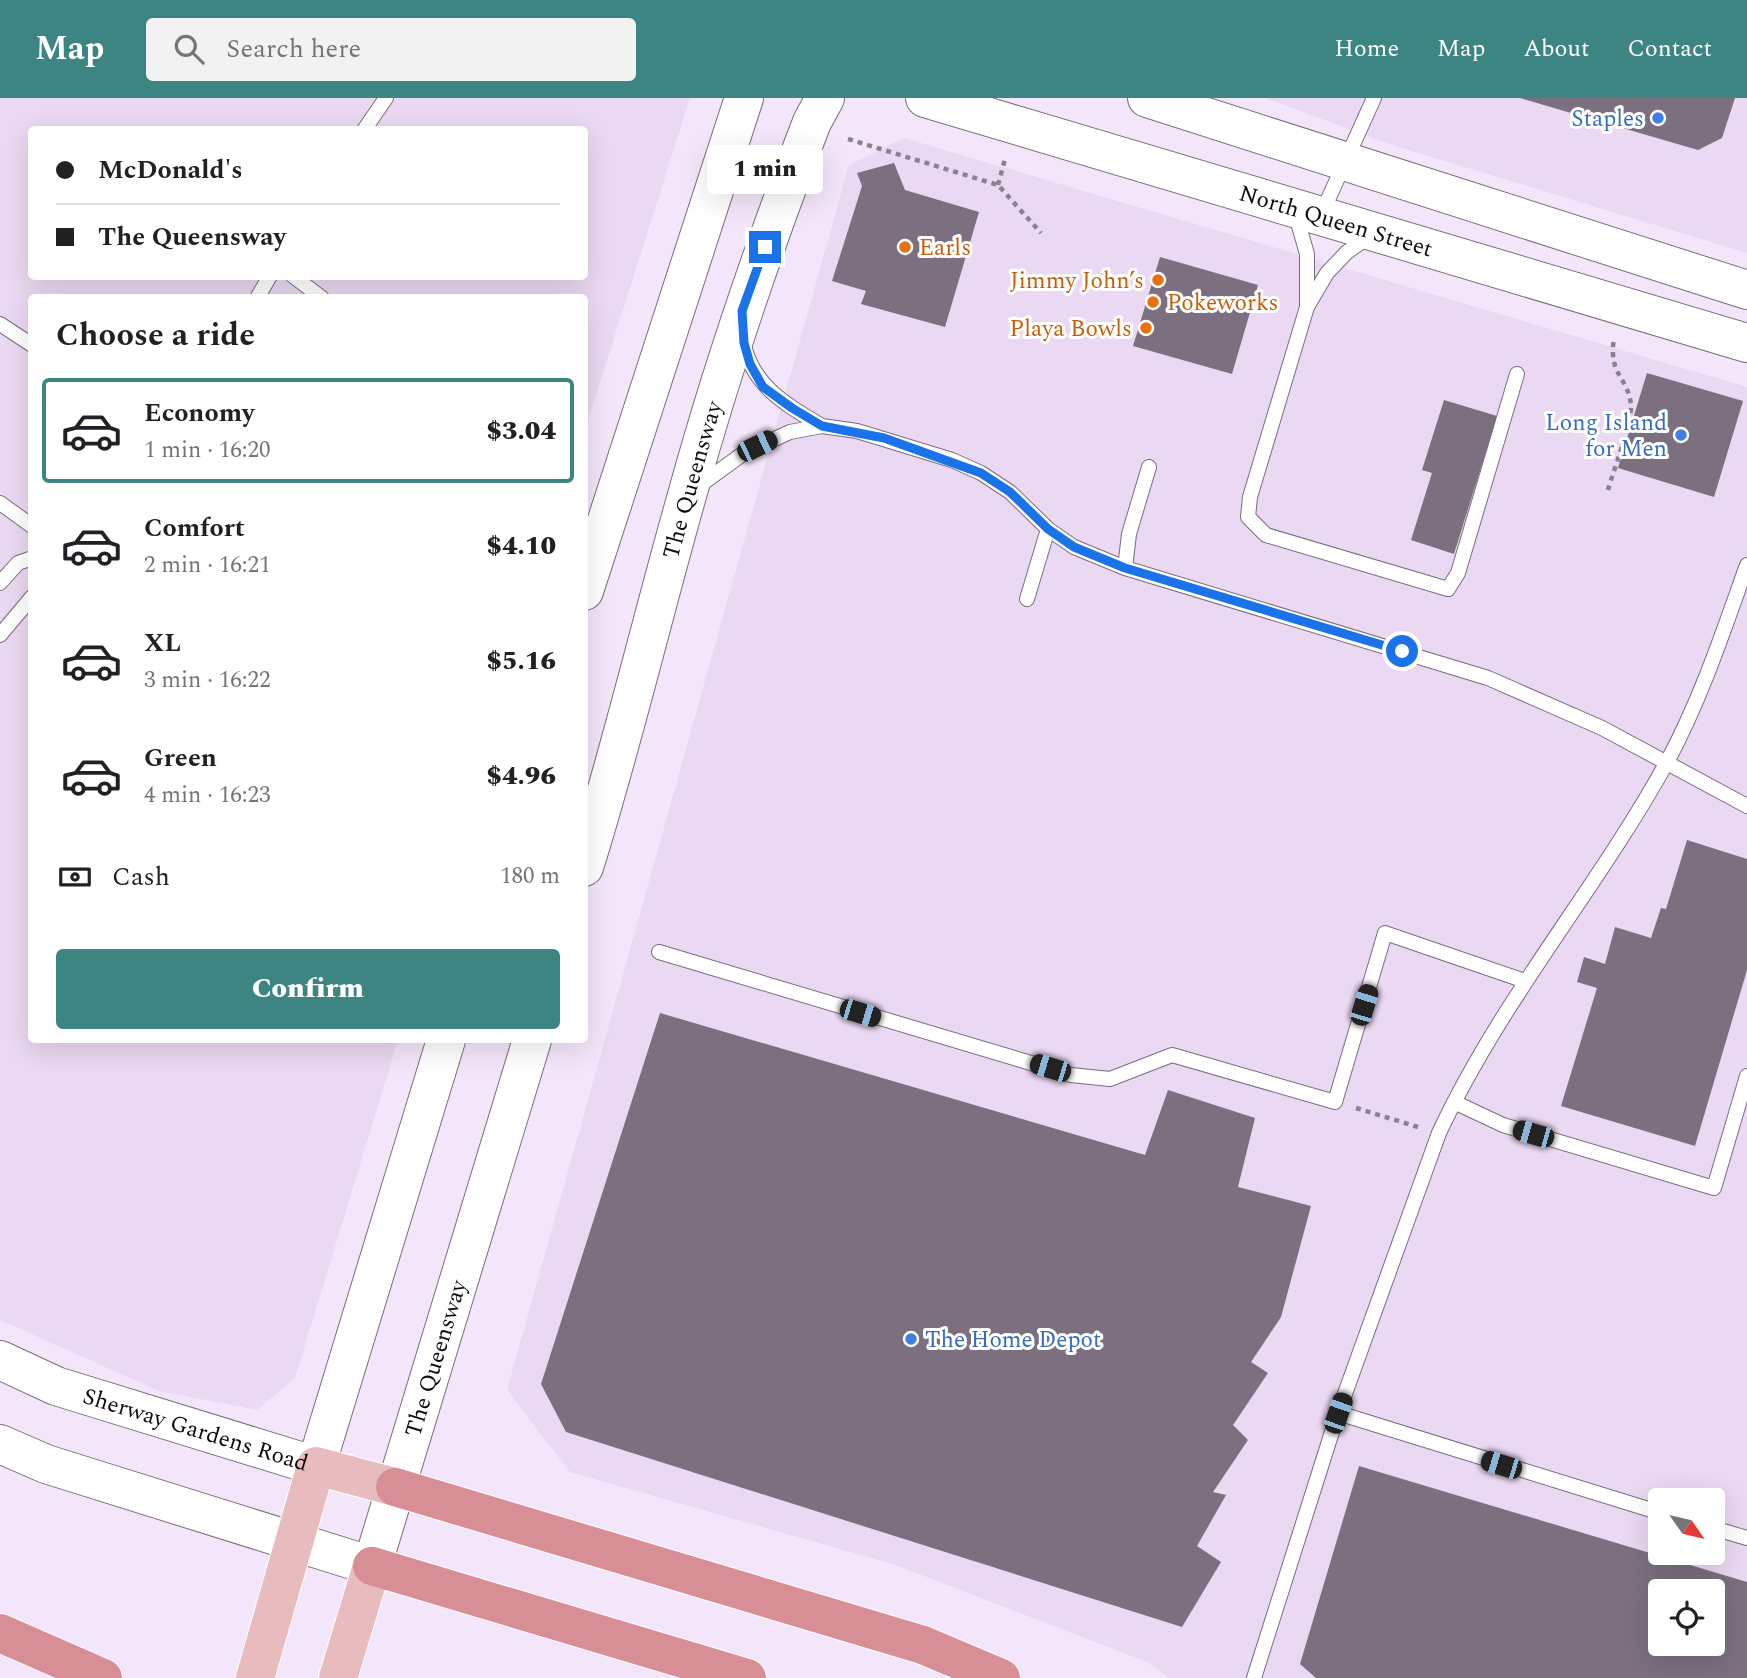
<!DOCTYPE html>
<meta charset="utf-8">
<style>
body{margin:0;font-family:Spectral,serif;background:#f2f2f2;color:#202124;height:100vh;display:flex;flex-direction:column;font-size:26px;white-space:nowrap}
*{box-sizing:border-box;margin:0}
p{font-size:23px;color:#757577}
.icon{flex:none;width:38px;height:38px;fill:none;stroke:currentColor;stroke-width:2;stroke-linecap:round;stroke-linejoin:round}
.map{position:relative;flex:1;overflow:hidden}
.drawer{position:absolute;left:28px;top:196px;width:560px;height:749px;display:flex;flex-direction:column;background:#fff;border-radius:7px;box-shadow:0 7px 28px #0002}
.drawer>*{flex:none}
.banner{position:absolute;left:28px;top:28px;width:560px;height:154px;border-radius:7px;box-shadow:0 7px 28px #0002;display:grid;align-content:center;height:154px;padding:0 28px;background:#fff}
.needle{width:46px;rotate:124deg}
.controls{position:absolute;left:1648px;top:1390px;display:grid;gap:14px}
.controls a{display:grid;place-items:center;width:77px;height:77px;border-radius:7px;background:#fff;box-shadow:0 7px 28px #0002;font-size:35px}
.end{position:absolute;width:32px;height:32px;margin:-16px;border:9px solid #1a73e8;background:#fff;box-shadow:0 0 0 4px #fff}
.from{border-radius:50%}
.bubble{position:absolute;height:49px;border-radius:7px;background:#fff;box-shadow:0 7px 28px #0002;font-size:23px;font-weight:800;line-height:49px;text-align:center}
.car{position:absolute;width:21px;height:42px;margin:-21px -10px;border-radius:9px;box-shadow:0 0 5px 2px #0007;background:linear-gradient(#222 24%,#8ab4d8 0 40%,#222 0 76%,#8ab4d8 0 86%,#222 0)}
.banner b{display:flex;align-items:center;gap:24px;height:66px;font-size:26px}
.banner b+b{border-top:2px solid #e0e0e0}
.banner i{width:18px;height:18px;background:#202124}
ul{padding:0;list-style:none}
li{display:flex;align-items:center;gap:21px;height:105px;margin:0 14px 10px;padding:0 14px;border:4px solid transparent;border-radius:7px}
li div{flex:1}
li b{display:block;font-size:26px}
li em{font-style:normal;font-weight:800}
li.current{border-color:#3d8583}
li>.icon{width:63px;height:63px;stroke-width:1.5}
h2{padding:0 28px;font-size:32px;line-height:84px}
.pay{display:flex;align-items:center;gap:18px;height:77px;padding:0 28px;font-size:26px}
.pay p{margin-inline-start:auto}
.button{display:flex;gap:14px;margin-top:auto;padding:14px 28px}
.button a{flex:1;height:80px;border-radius:7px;background:#3d8583;color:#fff;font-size:28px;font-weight:800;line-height:80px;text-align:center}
header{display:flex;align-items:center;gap:42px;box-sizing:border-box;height:98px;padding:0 35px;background:#3d8583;color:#fff}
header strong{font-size:33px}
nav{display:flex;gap:38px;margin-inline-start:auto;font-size:24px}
.search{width:490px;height:63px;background:#f2f2f2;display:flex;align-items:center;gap:18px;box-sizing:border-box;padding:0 24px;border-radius:7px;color:#757577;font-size:26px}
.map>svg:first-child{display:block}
</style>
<header>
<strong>Map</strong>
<div class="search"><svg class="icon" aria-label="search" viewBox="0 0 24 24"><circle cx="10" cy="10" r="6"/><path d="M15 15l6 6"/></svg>Search here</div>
<nav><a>Home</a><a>Map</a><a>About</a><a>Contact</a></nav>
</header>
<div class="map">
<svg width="1747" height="1580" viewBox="0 0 1747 1580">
<rect width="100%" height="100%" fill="#f4e6fa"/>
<path fill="#ebd8f2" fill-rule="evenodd" d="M0,0H690L585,332L584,200H32V942H398L295,1280L257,1312L159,1293L0,1222ZM32,32H584V178H32Z
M1266,0H1747V155L1386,45Z
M904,40L1747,289V1580H1169L1147,1564L893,1466L570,1374L507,1292L849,67ZM1661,1402H1713V1454H1661ZM1661,1493H1713V1545H1661Z"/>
<path fill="#7b6f80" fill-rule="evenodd" d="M1520,0H1735L1722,40L1698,52Z
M894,65L905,92L979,114L945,229L861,206L866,193L832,183L862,88L857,75Z
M1160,159L1258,187L1232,276L1133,248Z
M1647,275L1743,303L1714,399L1618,370Z
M1444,302L1497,318L1454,456L1411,442L1432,375L1422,372Z
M1687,742L1747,761V872L1695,1048L1561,1008L1597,890L1577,884L1584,859L1605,866L1615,829L1651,840L1661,810L1666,811Z
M660,915L1145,1057L1168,992L1255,1020L1238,1089L1311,1108L1281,1219L1251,1264L1268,1275L1233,1327L1248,1342L1213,1394L1226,1397L1197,1448L1221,1464L1182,1529L566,1334L541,1286Z
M1359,1368L1747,1484V1580H1316L1300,1566ZM1661,1493H1713V1545H1661Z"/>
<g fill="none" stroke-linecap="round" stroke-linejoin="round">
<g stroke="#7a6d7e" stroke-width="16">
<path id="lane" d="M364,32L386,0
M1295,114L1307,156V208
M1321,117L1374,0
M1370,138L1347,154L1327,175L1307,209L1250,399L1248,419L1266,437L1448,491L1458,475L1517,276
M293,178L322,200
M257,200L270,178
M0,226L32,247
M743,243C752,288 785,306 822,328
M700,387L744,355L790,334L822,328L857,333L952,362L981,375L1010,394L1048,431L1074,449L1125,470L1488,580L1602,630L1747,708
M0,405L32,428
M1125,470L1129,436L1149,369
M0,485L18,465L32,460
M1027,501L1048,431
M0,537L32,499
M659,854L1071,977L1110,981L1172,957L1335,1004L1385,835L1525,883
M1454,1004L1503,1027L1714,1090L1747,978
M1338,1315L1661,1415
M1713,1430L1747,1440
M1254,1580L1338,1315L1439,1035C1501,902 1597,791 1667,664C1701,601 1723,534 1747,467"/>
</g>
<g stroke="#7a6d7e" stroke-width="40">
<g id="secondary">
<path id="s1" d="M925,0L1747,245"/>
<path d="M1147,0L1747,192"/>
<path d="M584,493L744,0"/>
<path id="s2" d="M584,769C622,648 651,524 686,401C721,273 764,148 812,24L825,0"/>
<path id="s3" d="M0,1262L56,1288L316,1368L446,942"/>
<path id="s4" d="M0,1346L46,1366L372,1468L532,942"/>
</g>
</g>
<g stroke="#fff" stroke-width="40">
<path id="primary" d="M255,1580L316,1368L395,1389
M338,1580L372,1468"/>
</g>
<g stroke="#fff" stroke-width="40">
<path id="highway" d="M395,1389L923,1547L1001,1580
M372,1468L747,1580
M0,1535L103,1580"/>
</g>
<path stroke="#8b818e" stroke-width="4.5" stroke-dasharray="5 5" stroke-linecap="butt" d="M848,41L998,87L1041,135
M998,87L1005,61
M1608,392C1613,374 1632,324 1631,307C1628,278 1608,278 1614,240
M1356,1010L1418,1029"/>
<use href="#lane" stroke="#fff" stroke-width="14"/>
<use href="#secondary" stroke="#fff" stroke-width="38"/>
<use href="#primary" stroke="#e8bbbf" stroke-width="38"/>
<use href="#highway" stroke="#d88e95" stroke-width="38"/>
</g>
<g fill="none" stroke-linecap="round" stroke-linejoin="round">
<path stroke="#1a73e8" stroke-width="9" d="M765,149L742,213L744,245L750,266L763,289L792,310L822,328L884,340L981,375L1010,394L1048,431L1074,449L1125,470L1402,553"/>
</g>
<g fill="#3f7fe0" stroke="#fff" stroke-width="2.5">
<circle cx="1658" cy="20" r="7"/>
<circle cx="1681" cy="337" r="7"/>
<circle cx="911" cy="1241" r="7"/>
</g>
<g fill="#e8710a" stroke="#fff" stroke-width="2.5">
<circle cx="905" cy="149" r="7"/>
<circle cx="1158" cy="182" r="7"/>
<circle cx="1153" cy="204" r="7"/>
<circle cx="1146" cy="230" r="7"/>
</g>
<g text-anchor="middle" stroke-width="6" stroke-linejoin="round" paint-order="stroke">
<g font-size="23" fill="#366cbe" stroke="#fff" text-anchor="end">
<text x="1644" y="28">Staples</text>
<text x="1667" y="332">Long Island<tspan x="1667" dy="26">for Men</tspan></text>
<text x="925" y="1249" text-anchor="start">The Home Depot</text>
</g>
<g font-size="23" fill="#0f0a10" stroke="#fff">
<text dy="8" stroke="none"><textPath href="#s1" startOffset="429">North Queen Street</textPath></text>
<text dy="8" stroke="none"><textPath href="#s2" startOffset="402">The Queensway</textPath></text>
<text dy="8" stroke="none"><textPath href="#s4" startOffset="609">The Queensway</textPath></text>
<text dy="8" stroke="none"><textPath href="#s3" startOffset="208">Sherway Gardens Road</textPath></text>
</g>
<g font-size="23" fill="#c56008" stroke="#fff" text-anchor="start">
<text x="919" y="157">Earls</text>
<text x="1144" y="190" text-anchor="end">Jimmy John’s</text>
<text x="1167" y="212">Pokeworks</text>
<text x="1132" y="238" text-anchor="end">Playa Bowls</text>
</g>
</g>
</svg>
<div class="controls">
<a><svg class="needle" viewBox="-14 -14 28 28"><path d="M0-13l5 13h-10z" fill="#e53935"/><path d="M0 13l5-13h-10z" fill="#757577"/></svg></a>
<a><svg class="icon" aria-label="locate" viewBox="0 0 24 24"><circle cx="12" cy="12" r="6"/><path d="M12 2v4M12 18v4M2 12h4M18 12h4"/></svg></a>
</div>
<i class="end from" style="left:1402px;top:553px"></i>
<i class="end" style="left:765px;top:149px"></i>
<div class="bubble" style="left:707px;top:47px;width:116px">1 min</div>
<i class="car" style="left:757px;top:348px;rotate:64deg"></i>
<i class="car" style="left:1364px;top:907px;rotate:17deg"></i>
<i class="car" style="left:860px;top:915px;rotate:107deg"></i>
<i class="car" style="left:1050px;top:970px;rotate:287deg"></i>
<i class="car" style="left:1533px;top:1036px;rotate:286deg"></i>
<i class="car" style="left:1338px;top:1315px;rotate:19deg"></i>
<i class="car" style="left:1501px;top:1367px;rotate:287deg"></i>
<div class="banner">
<b><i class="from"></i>McDonald's</b>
<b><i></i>The Queensway</b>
</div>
<section class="drawer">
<h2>Choose a ride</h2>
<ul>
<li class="current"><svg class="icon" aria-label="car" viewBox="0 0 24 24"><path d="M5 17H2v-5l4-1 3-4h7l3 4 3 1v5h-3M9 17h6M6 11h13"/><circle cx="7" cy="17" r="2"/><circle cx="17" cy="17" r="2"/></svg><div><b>Economy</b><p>1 min · 16:20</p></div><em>$3.04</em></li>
<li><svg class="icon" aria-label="car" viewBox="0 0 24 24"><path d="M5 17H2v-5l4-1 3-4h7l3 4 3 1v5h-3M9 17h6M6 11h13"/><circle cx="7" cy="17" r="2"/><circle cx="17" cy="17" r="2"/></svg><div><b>Comfort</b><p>2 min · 16:21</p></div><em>$4.10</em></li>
<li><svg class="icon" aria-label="car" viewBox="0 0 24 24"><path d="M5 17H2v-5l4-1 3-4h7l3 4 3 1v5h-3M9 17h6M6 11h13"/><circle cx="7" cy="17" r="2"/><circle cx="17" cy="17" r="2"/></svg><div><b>XL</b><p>3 min · 16:22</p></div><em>$5.16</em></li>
<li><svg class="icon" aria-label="car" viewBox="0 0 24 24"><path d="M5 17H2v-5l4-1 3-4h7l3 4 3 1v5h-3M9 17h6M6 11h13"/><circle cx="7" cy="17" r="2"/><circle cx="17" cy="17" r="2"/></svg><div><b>Green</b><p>4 min · 16:23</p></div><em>$4.96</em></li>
</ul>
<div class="pay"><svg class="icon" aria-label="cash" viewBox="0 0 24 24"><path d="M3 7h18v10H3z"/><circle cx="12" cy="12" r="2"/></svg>Cash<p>180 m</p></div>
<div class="button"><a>Confirm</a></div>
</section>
</div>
